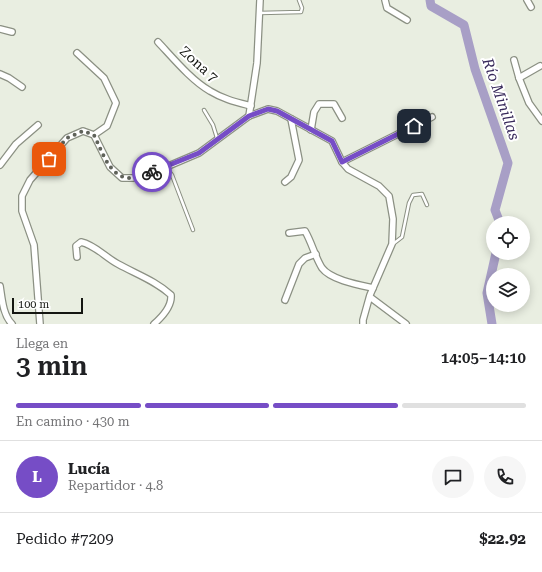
<!DOCTYPE html>
<html lang="es">
<head>
<meta charset="utf-8">
<style>
	:root { --surface:#fff; --page:#f6f6f6; --text:#202124; --muted:#757577; --line:#e0e0e0; --accent:#764dc6 }
	body { margin:0; font-family:"Roboto Serif",serif; background:var(--page); color:var(--text); height:100vh; display:flex; flex-direction:column; font-size:15px; white-space:nowrap }
	* { box-sizing:border-box; margin:0 }
	p { font-size:13px; color:var(--muted) }
	.icon { flex:none; width:22px; height:22px; fill:none; stroke:currentColor; stroke-width:2; stroke-linecap:round; stroke-linejoin:round }
	.map { position:relative; height:324px; overflow:hidden }
	.sheet { display:flex; flex-direction:column; background:var(--surface); flex:1 }
	.sheet>* { flex:none }
	.tools { position:absolute; left:486px; top:216px; display:grid; gap:8px }
	.tools a { display:grid; place-items:center; width:44px; height:44px; border-radius:50%; background:var(--surface); box-shadow:0 2px 10px #0003; font-size:20px }
	.scale { position:absolute; left:12px; bottom:10px; width:71px; box-sizing:border-box; padding-left:4px; border:2px solid #141611; border-top:0; font-size:11px; line-height:14px; white-space:nowrap; color:#141611; -webkit-text-stroke:3px #fff; paint-order:stroke }
	.pin { position:absolute; display:grid; place-items:center; width:34px; height:34px; color:#fff; margin:-17px; border-radius:8px; box-shadow:0 2px 6px #0006 }
	.courier { position:absolute; display:grid; place-items:center; width:40px; height:40px; margin:-20px; border:3px solid #764dc6; border-radius:50%; background:#fff; color:#222; box-shadow:0 1px 5px #0007 }
	.headline em { font-style:normal; font-weight:600 }
	.headline div { display:flex; flex-direction:column-reverse }
	.headline { display:flex; align-items:center; justify-content:space-between; height:68px; padding:0 16px }
	h1 { font-size:26px; font-weight:600; line-height:30px }
	.bar { display:grid; grid-template-columns:repeat(4,1fr); gap:6px 4px; align-content:center; height:48px; padding:0 16px }
	.bar i { height:5px; border-radius:3px; background:var(--line) }
	.bar .selected { background:var(--accent) }
	.bar p { grid-column:span 4 }
	.line { display:flex; align-items:center; gap:10px; padding:0 16px; border-top:1px solid var(--line) }
	.line div { flex:1 }
	.round { display:grid; place-items:center; flex:none; width:42px; height:42px; border-radius:21px; background:var(--page) }
	.map>svg:first-child { display:block }
</style>
</head>
<body>
<div class="map">
<svg width="542" height="324" viewBox="0 0 542 324">
	<rect width="100%" height="100%" fill="#e9eee1"/>
	<g fill="none" stroke-linecap="round" stroke-linejoin="round">
		<!-- river -->
		<g stroke="#a89fc6" stroke-width="9">
			<path d="M430,0L431,6L464,25L475,69L508,163L495,210L500,223"/>
			<path d="M492,324L487,293L496,253"/>
		</g>
		<defs>
			<g id="service">
				<path d="M260,13L301,12L302,8L299,0"/>
				<path d="M204,110L213,125L217,138"/>
				<path d="M166,167L172,175L193,230"/>
				<path d="M393,244L402,237L409,203L413,195L422,194L427,205"/>
			</g>
			<g id="minor">
				<path d="M385,0L387,8L407,20"/>
				<path d="M527,0L531,7"/>
				<path d="M0,29L12,32"/>
				<path d="M158,42C173,58 191,80 210,91C223,99 236,102 251,106"/>
				<path d="M77,53L104,78L116,103L107,126L94,135"/>
				<path d="M514,60L519,78L529,103L542,121"/>
				<path d="M0,74L9,78L22,87"/>
				<path d="M519,78L540,66"/>
				<path d="M249,116L257,63L260,0"/>
				<path d="M311,130L314,112L319,104H334L342,118"/>
				<path d="M342,162L432,117"/>
				<path d="M0,165L16,144L38,125"/>
				<path d="M285,182L291,177L299,160L291,119"/>
				<path d="M289,233L305,231C312,243 315,257 322,268C331,280 359,285 373,288"/>
				<path d="M77,257L76,246L81,242C95,245 105,257 118,264C136,274 156,281 171,295C172,306 162,317 154,324"/>
				<path d="M0,286C2,299 3,315 12,324"/>
				<path d="M370,297L406,324"/>
				<path d="M285,300L299,264L305,258L316,254"/>
				<path d="M40,324L34,245L22,211V196L30,180L67,138L83,131L94,135L110,167L122,178H133L166,167L199,153L249,116L268,109L277,111L332,141L342,162L348,169L379,186L389,196L393,219L392,244L370,295L363,320V324"/>
			</g>
		</defs>
		<!-- service casing -->
		<use href="#service" stroke="#8b9083" stroke-width="4.5"/>
		<!-- minor casing -->
		<use href="#minor" stroke="#8b9083" stroke-width="8"/>
		<!-- service -->
		<use href="#service" stroke="#fff" stroke-width="2.5"/>
		<!-- minor -->
		<use href="#minor" stroke="#fff" stroke-width="5.5"/>
	</g>
	<g fill="none" stroke-linecap="round" stroke-linejoin="round">
		<!-- done -->
		<path stroke="#5f625a" stroke-width="4" stroke-dasharray="0 7.2" d="M49,159L67,138L83,131L94,135C102,151 110,179 131,178C138,178 146,174 152,172"/>
		<!-- route -->
		<path stroke="#764dc6" stroke-width="5" d="M152,172L199,153L249,116L268,109L277,111L332,141L342,162L414,126"/>
	</g>
	<g text-anchor="middle" dominant-baseline="central" stroke-width="4" stroke-linejoin="round" paint-order="stroke">
		<!-- street labels -->
		<g font-size="14" fill="#141611" stroke="#fff">
			<text transform="translate(199 64) rotate(42)">Zona 7</text>
		</g>
		<!-- water labels -->
		<g font-size="15" font-style="italic" fill="#37285a" stroke="#fff">
			<text transform="translate(501 99) rotate(71)">Río Minillas</text>
		</g>
	</g>
</svg>
<div class="tools">
<a><svg class="icon" aria-label="locate" viewBox="0 0 24 24"><circle cx="12" cy="12" r="6"/><path d="M12 2v4M12 18v4M2 12h4M18 12h4"/></svg></a>
<a><svg class="icon" aria-label="layers" viewBox="0 0 24 24"><path d="M12 4l9 5-9 5-9-5zM3 14l9 5 9-5"/></svg></a>
</div>
<div class="scale">100 m</div>
<div class="pin" style="left:49px;top:159px;background:#ea580c"><svg class="icon" aria-label="bag" viewBox="0 0 24 24"><path d="M5 8h14l-1 12H6zM9 8a3 3 0 0 1 6 0"/></svg></div>
<div class="pin" style="left:414px;top:126px;background:#1f2937"><svg class="icon" aria-label="home" viewBox="0 0 24 24"><path d="M3 11l9-7 9 7M6 9v11h12V9"/></svg></div>
<div class="courier" style="left:152px;top:172px"><svg class="icon" aria-label="bike" viewBox="0 0 24 24"><circle cx="6" cy="16" r="4"/><circle cx="18" cy="16" r="4"/><path d="M6 16l4-8h5l3 8M10 8l3 8H6M13 5h3"/></svg></div>
</div>
<section class="sheet">
<div class="headline"><div><h1>3 min</h1><p>Llega en</p></div><em>14:05–14:10</em></div>
<div class="bar"><i class="selected"></i><i class="selected"></i><i class="selected"></i><i></i><p>En camino · 430 m</p></div>
<div class="line" style="height:72px"><b class="round" style="background:var(--accent);color:#fff">L</b><div><b>Lucía</b><p>Repartidor · 4.8</p></div><a class="round"><svg class="icon" aria-label="chat" viewBox="0 0 24 24"><path d="M4 5h16v11H9l-5 4z"/></svg></a><a class="round"><svg class="icon" aria-label="phone" viewBox="0 0 24 24"><path d="M5 4h4l2 5-3 2q2 4 5 5l2-3 5 2v4C11 20 4 13 5 4z"/></svg></a></div>
<div class="line" style="height:52px"><div>Pedido #7209</div><b>$22.92</b></div>
</section>
</body>
</html>
